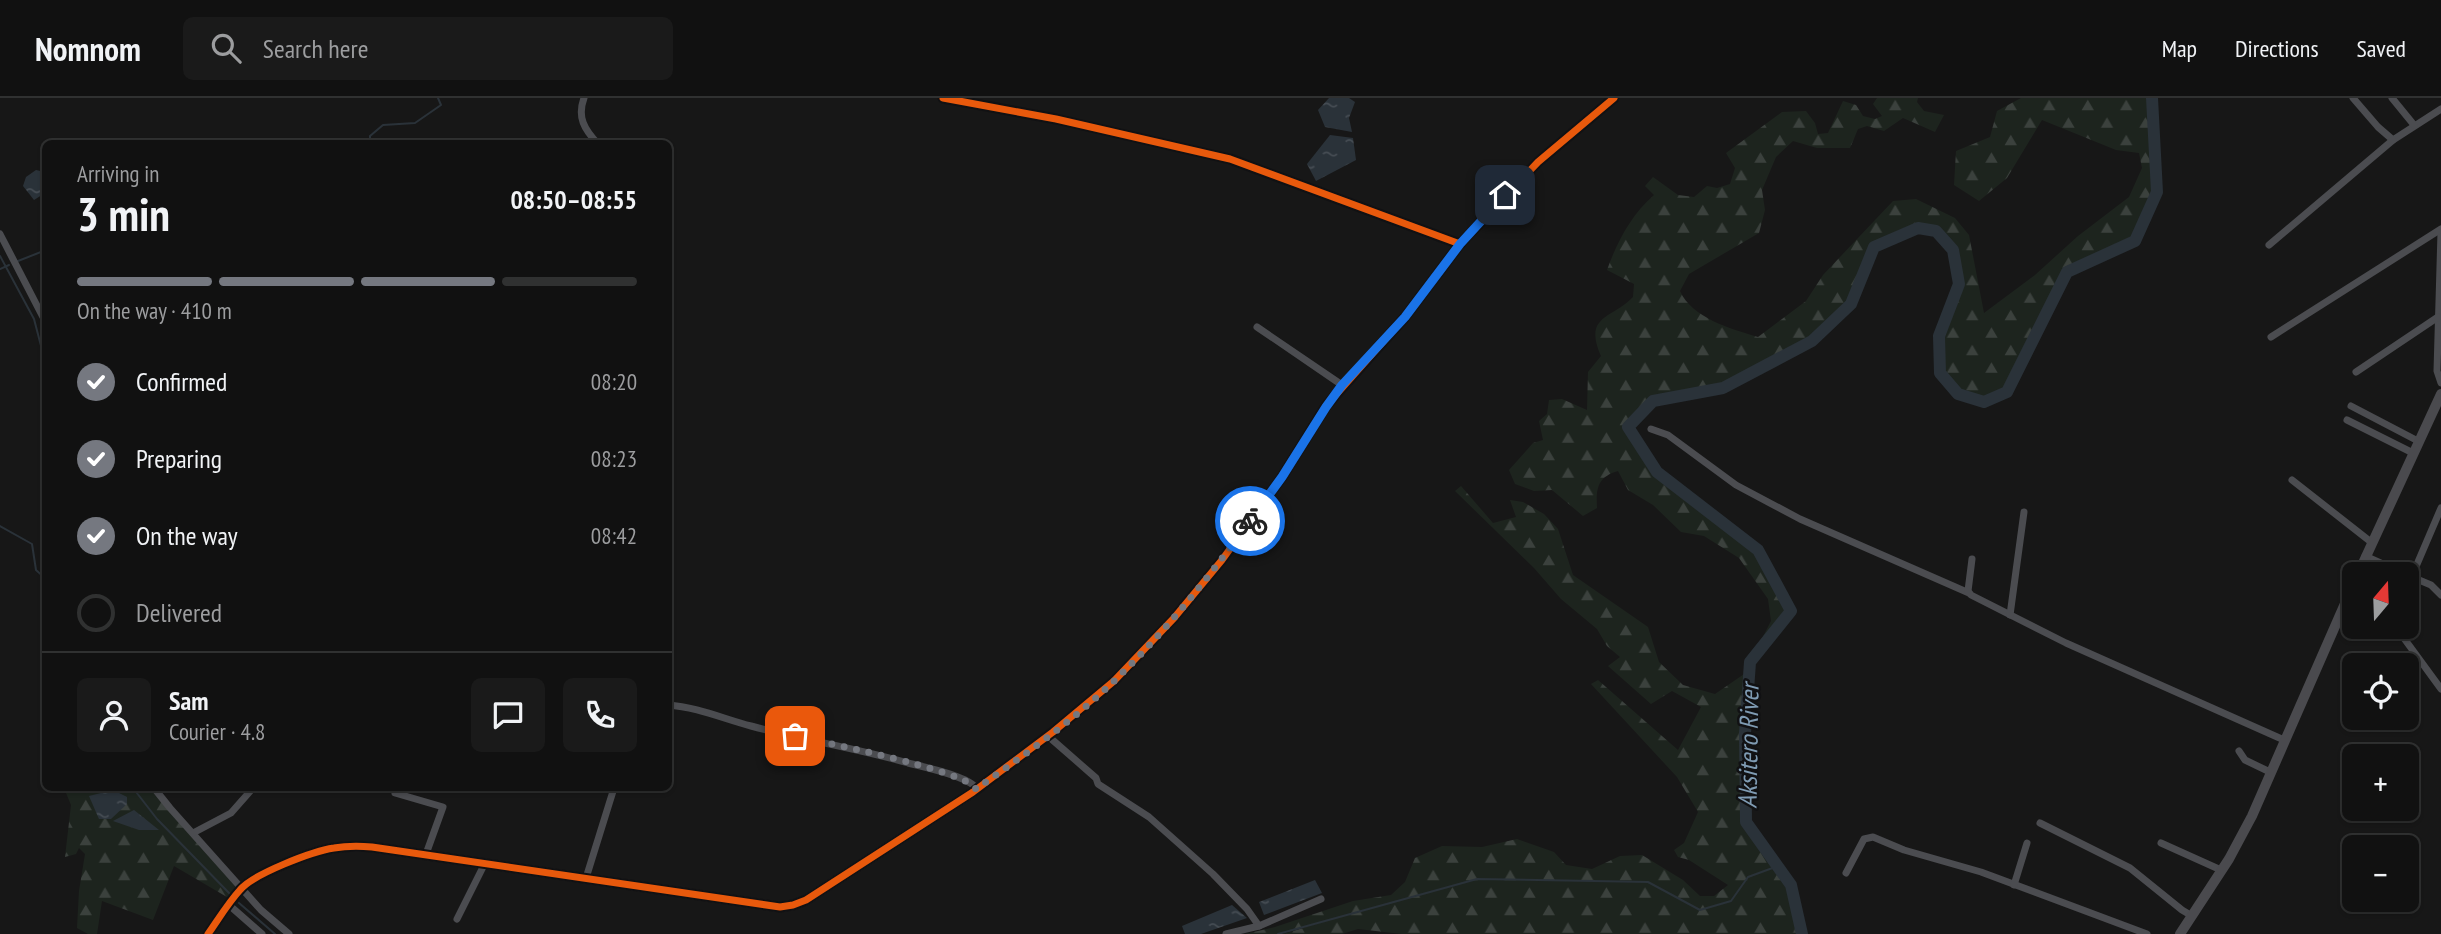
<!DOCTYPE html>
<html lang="en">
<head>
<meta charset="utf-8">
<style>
	:root { --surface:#111; --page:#1a1a1a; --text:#f1f3f6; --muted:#9c9d9f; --line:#303131; --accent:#757880 }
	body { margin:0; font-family:"PT Sans Narrow",sans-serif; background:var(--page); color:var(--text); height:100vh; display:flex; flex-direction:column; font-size:26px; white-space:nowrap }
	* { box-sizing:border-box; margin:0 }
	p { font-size:23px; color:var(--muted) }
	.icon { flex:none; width:38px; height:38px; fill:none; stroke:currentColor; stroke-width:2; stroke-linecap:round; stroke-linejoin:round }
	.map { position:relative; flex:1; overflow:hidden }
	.side { position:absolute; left:42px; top:42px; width:630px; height:651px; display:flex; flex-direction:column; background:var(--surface); border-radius:10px; box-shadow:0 2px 5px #0004,0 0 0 2px var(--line) }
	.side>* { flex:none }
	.needle { width:46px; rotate:19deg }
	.controls { position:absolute; left:2342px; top:464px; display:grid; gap:14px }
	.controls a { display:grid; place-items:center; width:77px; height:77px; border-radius:10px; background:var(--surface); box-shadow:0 2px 5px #0004,0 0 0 2px var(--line); font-size:35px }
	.pin { position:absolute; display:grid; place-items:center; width:60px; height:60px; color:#fff; margin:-30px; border-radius:14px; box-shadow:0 4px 10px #0006 }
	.courier { position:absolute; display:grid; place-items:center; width:70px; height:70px; margin:-35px; border:5px solid #1a73e8; border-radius:50%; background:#fff; color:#222; box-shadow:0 2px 9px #0007 }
	.headline em { font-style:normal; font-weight:700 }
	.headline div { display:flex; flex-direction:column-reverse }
	.headline { display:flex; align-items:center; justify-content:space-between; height:119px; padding:0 35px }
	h1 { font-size:46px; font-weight:700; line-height:52px }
	.bar { display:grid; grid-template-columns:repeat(4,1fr); gap:10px 7px; align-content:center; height:84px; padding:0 35px }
	.bar i { height:9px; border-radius:5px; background:var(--line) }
	.bar .active { background:var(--accent) }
	.bar p { grid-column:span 4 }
	.line { display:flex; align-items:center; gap:18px; padding:0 35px; border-top:2px solid var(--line) }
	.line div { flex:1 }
	.round { display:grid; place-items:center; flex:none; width:74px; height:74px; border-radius:10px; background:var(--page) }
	ol { padding:0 35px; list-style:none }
	li { display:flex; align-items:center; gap:21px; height:77px }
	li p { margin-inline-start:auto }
	li .icon { padding:7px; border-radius:50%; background:var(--accent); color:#fff; stroke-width:4 }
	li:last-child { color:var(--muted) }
	li i { width:38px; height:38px; border:4px solid var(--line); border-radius:50% }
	header { display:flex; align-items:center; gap:42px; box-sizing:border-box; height:98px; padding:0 35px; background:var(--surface); border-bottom:2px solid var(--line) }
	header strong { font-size:33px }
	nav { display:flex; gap:38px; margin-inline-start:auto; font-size:24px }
	.search { width:490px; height:63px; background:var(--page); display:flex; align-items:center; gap:18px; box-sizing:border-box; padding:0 24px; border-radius:10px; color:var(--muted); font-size:26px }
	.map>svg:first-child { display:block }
</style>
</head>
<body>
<header>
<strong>Nomnom</strong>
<div class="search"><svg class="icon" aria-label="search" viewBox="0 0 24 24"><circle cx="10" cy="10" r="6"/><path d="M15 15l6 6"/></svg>Search here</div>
<nav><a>Map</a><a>Directions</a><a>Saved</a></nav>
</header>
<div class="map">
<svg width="2441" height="836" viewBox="0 0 2441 836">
	<defs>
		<pattern id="forest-firs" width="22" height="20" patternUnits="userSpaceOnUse" patternTransform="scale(1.75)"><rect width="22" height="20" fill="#1d241e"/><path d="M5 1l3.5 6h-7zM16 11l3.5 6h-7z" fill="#3b413d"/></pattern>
		<pattern id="water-ripples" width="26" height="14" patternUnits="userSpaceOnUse" patternTransform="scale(1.75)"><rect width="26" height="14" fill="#2a3239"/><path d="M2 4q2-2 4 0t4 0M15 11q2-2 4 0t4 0" fill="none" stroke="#464d54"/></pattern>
	</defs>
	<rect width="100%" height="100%" fill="#171717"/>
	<!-- forest -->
	<g fill="url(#forest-firs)">
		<path d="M1877,0H1918L1917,4L1924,13L1944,17L1935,34L1903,20L1884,33L1867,28L1858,31L1850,50H1817L1793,43L1776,59L1762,92L1765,112L1759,135L1689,176L1680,193C1692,220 1731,231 1758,239L1806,203L1823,177L1893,103L1916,101L1955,120L1969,137L1984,215L2035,177L2078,138L2129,99L2142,70L2139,55L2116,52L2042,22L2007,80L1979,103L1954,87L1956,53L1990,39L1997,13L2021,0H2148L2151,56L2157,94L2135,143L2067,174L2007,294L1984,304L1958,296L1940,275L1939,238L1959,186L1953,152L1936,133L1918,130L1874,149L1851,206L1812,243L1723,290L1654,303L1628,329L1657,374L1758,452L1791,513L1750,564L1771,523L1768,501L1739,460L1704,438L1681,434L1653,407L1628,392L1618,373C1597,379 1596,391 1597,410L1583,418L1552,392L1534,393L1515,386L1509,372L1533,345L1543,342L1539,323L1547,316L1549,302L1562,301L1587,312L1588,274L1601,258C1583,217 1612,221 1633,199L1634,186L1607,172C1617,144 1631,117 1654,97L1645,88L1653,79L1678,97L1694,99L1707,88L1717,90L1730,86L1735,70L1726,55L1782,14L1806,13L1815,25L1818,36L1828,35L1843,3L1856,7L1863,18L1875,21L1882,18L1873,6Z"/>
		<path d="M1461,388L1493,425L1516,419L1510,402L1523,404L1544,416L1558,431L1573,477L1648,529L1659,564L1683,587L1715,596L1750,572L1746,724L1791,787L1802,836H1402L1358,831L1342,836H1283L1357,814L1278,836H1245L1275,829L1353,803L1391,797L1405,784L1415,760L1442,748L1482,749L1517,741L1554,754L1566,767L1592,771L1620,758L1642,757L1683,782L1700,798H1714L1728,787L1689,762L1678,759L1674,752L1684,745L1698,714L1677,679L1591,586L1598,582L1678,652L1701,609L1672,593L1651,606L1608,568L1620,559L1607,548L1597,531L1561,501L1534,470L1455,393Z"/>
		<path d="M64,690H152L241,789L232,802L174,768L153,822L102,803L97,836H88L77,830L79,793L85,756L79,750L76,756L65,759L71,707Z"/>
	</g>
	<!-- water -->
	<g fill="url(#water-ripples)">
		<path d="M1329,0H1349L1355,4L1349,20L1352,34L1325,29L1318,12Z"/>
		<path d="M1330,37L1353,40L1356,62L1316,83L1307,66Z"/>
		<path d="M36,72L45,74V95L34,102L23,88L26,79Z"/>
		<path d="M113,692L127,699V706L111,721H99L89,698Z"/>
		<path d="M134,712L159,732H139L113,723Z"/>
		<path d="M1315,782L1322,795L1264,817L1259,804Z"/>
		<path d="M1232,807L1247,820L1201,836H1185L1182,828Z"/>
	</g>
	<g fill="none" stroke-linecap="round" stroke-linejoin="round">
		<!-- stream -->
		<g stroke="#2a3239" stroke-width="2">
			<path d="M370,46V38L383,27L415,25L441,7L438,0"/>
			<path d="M0,158L34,221L46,267"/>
			<path d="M18,163L46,152"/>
			<path d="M0,171L9,167"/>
			<path d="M0,428L32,446L36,472L46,481"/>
			<path d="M133,690L157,721L230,796"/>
			<path d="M239,805L275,836"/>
			<path d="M1278,836L1477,781L1648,784L1700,812L1731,803L1748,779L1778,768"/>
		</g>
		<!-- river -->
		<path stroke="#2a3239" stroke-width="12" d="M1802,836L1791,787L1746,724L1745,635L1750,564L1791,513L1758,452L1657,374L1628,329L1653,303L1723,290L1812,243L1851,206L1874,149L1918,130L1936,133L1953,152L1959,186L1939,238L1940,275L1958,296L1984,304L2007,294L2067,174L2135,143L2157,94L2152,0"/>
		<!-- street -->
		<g stroke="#4b4c50" stroke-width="7">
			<path d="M584,0C577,19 584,31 598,46"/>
			<path d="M943,0L1056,21L1230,61L1460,146"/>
			<path d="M2353,0L2378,29L2393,42L2441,11"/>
			<path d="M2392,0L2414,27"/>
			<path d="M2441,134L2437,273L2441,285"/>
			<path d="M0,136L46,225"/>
			<path d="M2269,147L2393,42"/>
			<path d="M1257,229L1342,287"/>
			<path d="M2271,239L2441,131"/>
			<path d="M2356,274L2438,219"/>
			<path d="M2351,308L2418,343"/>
			<path d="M2347,322L2413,355"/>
			<path d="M1651,331L1668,337L1736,387L1800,421L1969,495"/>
			<path d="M2292,382L2371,444"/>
			<path d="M2365,458L2405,476"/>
			<path d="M1972,461L1968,493L1971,497L2066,545L2284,642"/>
			<path d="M2407,477L2431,487L2441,497"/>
			<path d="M2406,492L2441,410"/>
			<path d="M2010,517L2024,414"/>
			<path d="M2395,528L2441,591"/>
			<path d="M668,607C697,609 724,621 751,628C803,642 856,650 908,665C924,669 969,678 977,691"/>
			<path d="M1048,638L1096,680L1098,686L1149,719L1213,776L1247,811L1259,828L1321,801"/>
			<path d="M2239,653L2245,662L2270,674"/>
			<path d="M154,690L170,710L261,812L289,836"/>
			<path d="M395,695L443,709L426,756"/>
			<path d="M2040,725L2130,770L2182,812L2192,818"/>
			<path d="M193,735L231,715L253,690"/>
			<path d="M2161,745L2221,772"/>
			<path d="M1846,775L1864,741L1873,739L1904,752L1981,774L2147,836"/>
			<path d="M586,780L614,690"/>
			<path d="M2014,787L2027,745"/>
			<path d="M229,807L262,836"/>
			<path d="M457,821L485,765"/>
			<path d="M1226,836L1259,828"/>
		</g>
		<!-- secondary -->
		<g stroke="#4a4a4e" stroke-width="10">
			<path d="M2358,476L2441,296"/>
			<path d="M208,836C218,822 228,805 240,792C253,776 313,753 334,750C346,748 359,748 372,749L780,809L793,807L806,802L973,694L1053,634L1114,583L1174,520L1222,462L1282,379L1326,308L1405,219L1460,146L1538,64L1614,0"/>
			<path d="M2180,836L2229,761L2252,718L2354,485"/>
		</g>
		<defs>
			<g id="cycleway">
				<path d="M943,0L1056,21L1230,61L1460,146"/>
				<path d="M208,836C218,822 228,805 240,792C253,776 313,753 334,750C346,748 359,748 372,749L780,809L793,807L806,802L973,694L1053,634L1114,583L1174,520L1222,462L1282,379L1326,308L1405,219L1460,146L1538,64L1614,0"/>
			</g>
		</defs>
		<!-- cycleway casing -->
		<use href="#cycleway" stroke="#111113" stroke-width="11"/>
		<!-- cycleway -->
		<use href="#cycleway" stroke="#e8590c" stroke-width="7"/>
	</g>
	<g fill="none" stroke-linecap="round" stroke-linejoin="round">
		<!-- done -->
		<path stroke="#757880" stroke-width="7" stroke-dasharray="0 12.6" d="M795,638C824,645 965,672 976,691C1024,657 1073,623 1115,582C1165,534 1209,479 1250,423"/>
		<!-- route -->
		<path stroke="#1a73e8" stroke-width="9" d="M1250,423L1282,379L1326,309L1342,287L1405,219L1460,146L1505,97"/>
	</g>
	<g text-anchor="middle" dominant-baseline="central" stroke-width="5" stroke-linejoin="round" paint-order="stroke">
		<!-- water labels -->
		<g font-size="26" font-style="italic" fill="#7f9bb3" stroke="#111113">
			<text transform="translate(1748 648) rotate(-89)">Aksitero River</text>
		</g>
	</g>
</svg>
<div class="controls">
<a><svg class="needle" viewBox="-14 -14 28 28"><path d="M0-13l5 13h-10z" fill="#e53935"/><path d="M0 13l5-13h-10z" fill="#9c9d9f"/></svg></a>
<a><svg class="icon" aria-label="locate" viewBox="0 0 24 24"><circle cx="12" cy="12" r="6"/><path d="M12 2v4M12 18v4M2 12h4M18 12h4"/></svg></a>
<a>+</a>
<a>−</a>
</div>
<div class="pin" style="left:795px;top:638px;background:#ea580c"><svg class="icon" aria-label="bag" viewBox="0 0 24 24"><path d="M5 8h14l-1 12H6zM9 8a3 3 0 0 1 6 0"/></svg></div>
<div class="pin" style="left:1505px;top:97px;background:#1f2937"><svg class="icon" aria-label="home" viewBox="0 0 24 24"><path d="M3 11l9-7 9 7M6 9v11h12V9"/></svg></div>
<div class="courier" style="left:1250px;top:423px"><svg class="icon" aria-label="bike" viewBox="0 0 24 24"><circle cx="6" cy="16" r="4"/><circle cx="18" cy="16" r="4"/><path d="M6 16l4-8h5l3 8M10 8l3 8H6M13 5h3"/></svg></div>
<section class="side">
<div class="headline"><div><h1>3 min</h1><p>Arriving in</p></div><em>08:50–08:55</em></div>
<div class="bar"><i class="active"></i><i class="active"></i><i class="active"></i><i></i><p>On the way · 410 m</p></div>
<ol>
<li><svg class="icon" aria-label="check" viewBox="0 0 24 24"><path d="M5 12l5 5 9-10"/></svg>Confirmed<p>08:20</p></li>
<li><svg class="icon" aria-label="check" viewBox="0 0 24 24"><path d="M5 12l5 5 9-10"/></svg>Preparing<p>08:23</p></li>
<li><svg class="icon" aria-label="check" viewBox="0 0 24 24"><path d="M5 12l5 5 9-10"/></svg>On the way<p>08:42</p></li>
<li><i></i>Delivered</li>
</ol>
<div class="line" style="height:126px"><a class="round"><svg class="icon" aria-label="person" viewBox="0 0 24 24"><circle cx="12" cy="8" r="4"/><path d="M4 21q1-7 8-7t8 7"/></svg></a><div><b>Sam</b><p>Courier · 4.8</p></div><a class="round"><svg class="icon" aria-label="chat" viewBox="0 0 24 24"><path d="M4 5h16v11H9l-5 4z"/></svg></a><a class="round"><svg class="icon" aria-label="phone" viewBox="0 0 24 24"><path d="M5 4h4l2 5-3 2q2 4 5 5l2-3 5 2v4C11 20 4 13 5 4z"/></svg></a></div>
</section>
</div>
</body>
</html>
